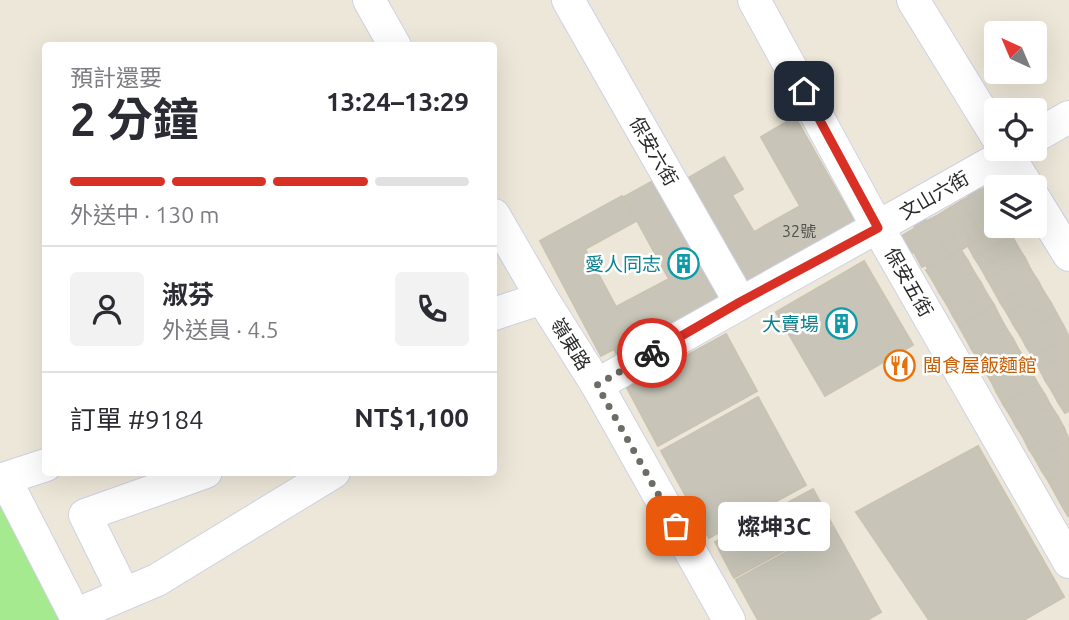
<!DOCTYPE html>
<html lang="zh-TW">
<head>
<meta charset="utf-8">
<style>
	:root { --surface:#fff; --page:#f2f2f3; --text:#2b2b33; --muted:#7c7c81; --line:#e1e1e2; --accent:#d93025 }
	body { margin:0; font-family:Ubuntu,"Noto Sans TC",sans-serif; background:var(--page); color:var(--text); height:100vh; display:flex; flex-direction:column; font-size:26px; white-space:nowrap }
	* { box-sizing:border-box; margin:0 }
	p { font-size:23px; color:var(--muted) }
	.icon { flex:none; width:38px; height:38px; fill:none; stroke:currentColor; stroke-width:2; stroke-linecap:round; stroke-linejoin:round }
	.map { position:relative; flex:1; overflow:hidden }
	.sheet { position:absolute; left:42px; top:42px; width:455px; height:434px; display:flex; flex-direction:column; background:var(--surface); border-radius:7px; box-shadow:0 7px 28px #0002 }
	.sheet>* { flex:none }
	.needle { width:46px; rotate:316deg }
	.buttons { position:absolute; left:984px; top:21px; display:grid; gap:14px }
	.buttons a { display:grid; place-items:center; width:63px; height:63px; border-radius:7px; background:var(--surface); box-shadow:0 7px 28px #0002; font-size:35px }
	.pin { position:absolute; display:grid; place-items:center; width:60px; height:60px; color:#fff; margin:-30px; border-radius:14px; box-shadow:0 4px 10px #0006 }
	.courier { position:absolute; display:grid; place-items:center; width:70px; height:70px; margin:-35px; border:5px solid #d93025; border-radius:50%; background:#fff; color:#222; box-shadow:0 2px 9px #0007 }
	.bubble { position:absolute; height:49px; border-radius:7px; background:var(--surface); box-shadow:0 7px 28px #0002; font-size:23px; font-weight:700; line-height:49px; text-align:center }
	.overview em { font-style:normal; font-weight:700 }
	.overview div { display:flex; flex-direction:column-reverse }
	.overview { display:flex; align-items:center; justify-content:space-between; height:119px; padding:0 28px }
	h1 { font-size:46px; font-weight:700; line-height:52px }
	.bar { display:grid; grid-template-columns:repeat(4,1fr); gap:10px 7px; align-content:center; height:84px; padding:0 28px }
	.bar i { height:9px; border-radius:5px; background:var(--line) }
	.bar .selected { background:var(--accent) }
	.bar p { grid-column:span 4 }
	.line { display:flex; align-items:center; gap:18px; padding:0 28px; border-top:2px solid var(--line) }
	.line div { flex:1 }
	.round { display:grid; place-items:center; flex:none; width:74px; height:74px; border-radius:7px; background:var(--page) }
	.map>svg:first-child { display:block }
</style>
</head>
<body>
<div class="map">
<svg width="1069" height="620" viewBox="0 0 1069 620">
	<rect width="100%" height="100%" fill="#ede7d9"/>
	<!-- green -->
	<path fill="#a6ea8f" d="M12,503L73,620H0V507Z"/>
	<!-- building -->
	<g fill="#c8c5b8" stroke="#c9c3b3" stroke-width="2">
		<path d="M795,117L854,221L752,281L735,277L699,211L705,207L688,178L724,157L743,189L732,195L754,232L800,206L761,137Z"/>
		<path d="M660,177L721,291L712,307L619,358L614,349L601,356L540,241L622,196L636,221L585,249L616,307L669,279L624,197Z"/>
		<path d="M994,181L998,187H996V226H1004L983,237L961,201L969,197L966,191L977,184L981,190Z"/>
		<path d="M961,201L983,237L972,243L951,207Z"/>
		<path d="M951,207L972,243L961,250L940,214Z"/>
		<path d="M940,214L961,250L950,256L929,220Z"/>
		<path d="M923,216L927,221L929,220L950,256L928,269L926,265L922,267L914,252L910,254L900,237L915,228L913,223Z"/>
		<path d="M1004,226H1006L1012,236L974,257L968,246Z"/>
		<path d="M1012,236L1018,247L981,268L974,257Z"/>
		<path d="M1018,247L1025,258L987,279L981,268Z"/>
		<path d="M961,250L968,261L933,281L926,270Z"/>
		<path d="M1025,258L1031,270L994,291L987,279Z"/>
		<path d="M864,261L913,345L825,396L776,312Z"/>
		<path d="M968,261L974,272L939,292L933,281Z"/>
		<path d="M1031,270L1038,281L1000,302L994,291Z"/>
		<path d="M974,272L981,283L946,303L939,292Z"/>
		<path d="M1038,281L1044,292L1007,313L1000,302Z"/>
		<path d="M981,283L987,294L952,314L946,303Z"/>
		<path d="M1044,292L1051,303L1013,324L1007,313Z"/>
		<path d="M987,294L994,305L959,326L952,314Z"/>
		<path d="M1051,303L1057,314L1020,335L1013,324Z"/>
		<path d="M994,305L1000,317L965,337L959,326Z"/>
		<path d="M1057,314L1063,325L1026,346L1020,335Z"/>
		<path d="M1000,317L1006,328L971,348L965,337Z"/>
		<path d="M1063,325L1069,337L1033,357L1026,346Z"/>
		<path d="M1006,328L1013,339L978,359L971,348Z"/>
		<path d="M726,334L757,391L658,446L627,388Z"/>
		<path d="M1069,337V352L1039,368L1033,357Z"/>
		<path d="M1013,339L1019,350L984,370L978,359Z"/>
		<path d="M1019,350L1026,361L991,381L984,370Z"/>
		<path d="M1069,352V367L1045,380L1039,368Z"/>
		<path d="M1026,361L1032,373L997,393L991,381Z"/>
		<path d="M1069,367V381L1052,391L1045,380Z"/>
		<path d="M1032,373L1038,384L1003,404L997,393Z"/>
		<path d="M1069,381V396L1058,402L1052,391Z"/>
		<path d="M1038,384L1045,395L1010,415L1003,404Z"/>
		<path d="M1045,395L1051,406L1016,426L1010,415Z"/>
		<path d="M1069,396V411L1065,413L1058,402Z"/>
		<path d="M758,397L806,485L709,538L661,451Z"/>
		<path d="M1051,406L1058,417L1023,437L1016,426Z"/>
		<path d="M1058,417L1064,428L1029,449L1023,437Z"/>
		<path d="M1064,428L1069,440L1036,460L1029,449Z"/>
		<path d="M1069,440V455L1042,471L1036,460Z"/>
		<path d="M978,446L1064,597L1024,620H929L856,512Z"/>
		<path d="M1069,455V470L1049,482L1042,471Z"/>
		<path d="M1069,470V485L1055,493L1049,482Z"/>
		<path d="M1069,485V500L1061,504L1055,493Z"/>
		<path d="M813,489L832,524L734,578L715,542Z"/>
		<path d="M1069,500V515L1068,516L1061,504Z"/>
		<path d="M833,526L881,612L867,620H758L736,580Z"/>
	</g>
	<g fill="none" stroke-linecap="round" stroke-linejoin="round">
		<defs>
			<g id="minor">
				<path d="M369,0L395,46"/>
				<path d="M568,0L740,302"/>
				<path d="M754,0L878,228L1069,562"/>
				<path d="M913,0L996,135"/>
				<path d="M1034,137L1069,117"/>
				<path d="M1004,149L1028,187"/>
				<path d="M1034,198L1069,255"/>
				<path d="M494,215L542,298L597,385L729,620"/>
				<path d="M494,314L542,298"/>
				<path d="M597,385C735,305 876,229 1015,149"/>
				<path d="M5,479L75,615L157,580L334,472"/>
				<path d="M0,480L46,465"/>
				<path d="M124,594L85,515L206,472"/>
			</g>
		</defs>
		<!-- minor casing -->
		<use href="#minor" stroke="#cfd1e4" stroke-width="34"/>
		<!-- minor -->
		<use href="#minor" stroke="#fff" stroke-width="32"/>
	</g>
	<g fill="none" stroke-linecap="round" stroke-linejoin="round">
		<!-- done -->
		<path stroke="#6e6c67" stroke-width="7" stroke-dasharray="0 12.6" d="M652,353L597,385L676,526"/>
		<!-- route -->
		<path stroke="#d93025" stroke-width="9" d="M652,353L740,302L878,228L804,91"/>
	</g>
	<!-- icons -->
	<defs>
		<symbol id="building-ring" viewBox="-11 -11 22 22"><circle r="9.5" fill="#fff" stroke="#0f9aa8" stroke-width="1.5"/><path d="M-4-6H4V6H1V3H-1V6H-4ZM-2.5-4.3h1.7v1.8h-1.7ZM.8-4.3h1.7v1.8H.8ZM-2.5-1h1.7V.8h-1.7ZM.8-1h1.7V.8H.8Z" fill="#0f9aa8"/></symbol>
		<symbol id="restaurant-ring" viewBox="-11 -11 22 22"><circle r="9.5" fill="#fff" stroke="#e8710a" stroke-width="1.5"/><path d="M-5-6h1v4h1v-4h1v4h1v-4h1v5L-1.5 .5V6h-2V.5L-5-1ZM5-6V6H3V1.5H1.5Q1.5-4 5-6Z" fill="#e8710a"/></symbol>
	</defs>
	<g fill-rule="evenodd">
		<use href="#building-ring" x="666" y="246" width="35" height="35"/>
		<use href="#building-ring" x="824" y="306" width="35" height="35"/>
		<use href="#restaurant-ring" x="882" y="348" width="35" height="35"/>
	</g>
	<g text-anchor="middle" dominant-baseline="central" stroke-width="5" stroke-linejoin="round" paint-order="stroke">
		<!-- number labels -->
		<g font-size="16" fill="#51504d">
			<text x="799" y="231">32號</text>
		</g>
		<!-- street labels -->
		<g font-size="19" fill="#292929" stroke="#fff">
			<text transform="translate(654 151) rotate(60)">保安六街</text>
			<text transform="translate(934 195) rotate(-30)">文山六街</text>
			<text transform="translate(909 282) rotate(60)">保安五街</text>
			<text transform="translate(571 344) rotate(58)">嶺東路</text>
		</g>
		<!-- culture labels -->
		<g font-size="19" fill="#0d838f" stroke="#fff" text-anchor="end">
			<text x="661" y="264">愛人同志</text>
			<text x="819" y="324">大賣場</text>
		</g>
		<!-- food labels -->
		<g font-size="19" fill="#c56008" stroke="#fff" text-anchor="start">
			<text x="923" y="365">閩食屋飯麵館</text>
		</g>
	</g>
</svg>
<div class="buttons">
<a><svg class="needle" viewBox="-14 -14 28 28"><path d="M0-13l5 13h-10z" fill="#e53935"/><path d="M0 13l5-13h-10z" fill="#7c7c81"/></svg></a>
<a><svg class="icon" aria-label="locate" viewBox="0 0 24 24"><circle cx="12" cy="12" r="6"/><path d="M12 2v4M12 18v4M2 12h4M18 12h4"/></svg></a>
<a><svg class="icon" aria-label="layers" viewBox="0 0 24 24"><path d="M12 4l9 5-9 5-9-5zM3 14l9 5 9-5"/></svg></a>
</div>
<div class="pin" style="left:676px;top:526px;background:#ea580c"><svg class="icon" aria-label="bag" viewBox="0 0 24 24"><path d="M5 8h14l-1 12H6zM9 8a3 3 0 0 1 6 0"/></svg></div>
<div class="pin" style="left:804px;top:91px;background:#1f2937"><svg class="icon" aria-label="home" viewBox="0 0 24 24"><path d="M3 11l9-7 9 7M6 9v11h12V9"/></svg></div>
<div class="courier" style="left:652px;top:353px"><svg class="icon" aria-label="bike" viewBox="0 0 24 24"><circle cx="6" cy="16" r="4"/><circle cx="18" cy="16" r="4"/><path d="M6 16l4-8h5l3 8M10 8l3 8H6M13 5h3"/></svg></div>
<div class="bubble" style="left:718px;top:502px;width:112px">燦坤3C</div>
<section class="sheet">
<div class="overview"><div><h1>2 分鐘</h1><p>預計還要</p></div><em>13:24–13:29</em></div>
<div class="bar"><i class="selected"></i><i class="selected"></i><i class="selected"></i><i></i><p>外送中 · 130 m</p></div>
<div class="line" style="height:126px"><a class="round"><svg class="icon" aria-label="person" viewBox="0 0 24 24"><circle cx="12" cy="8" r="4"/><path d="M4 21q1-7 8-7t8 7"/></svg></a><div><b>淑芬</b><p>外送員 · 4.5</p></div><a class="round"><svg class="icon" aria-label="phone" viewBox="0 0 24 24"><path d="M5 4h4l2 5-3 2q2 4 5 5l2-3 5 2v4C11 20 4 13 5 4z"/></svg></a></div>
<div class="line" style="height:91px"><div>訂單 #9184</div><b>NT$1,100</b></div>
</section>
</div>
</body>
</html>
